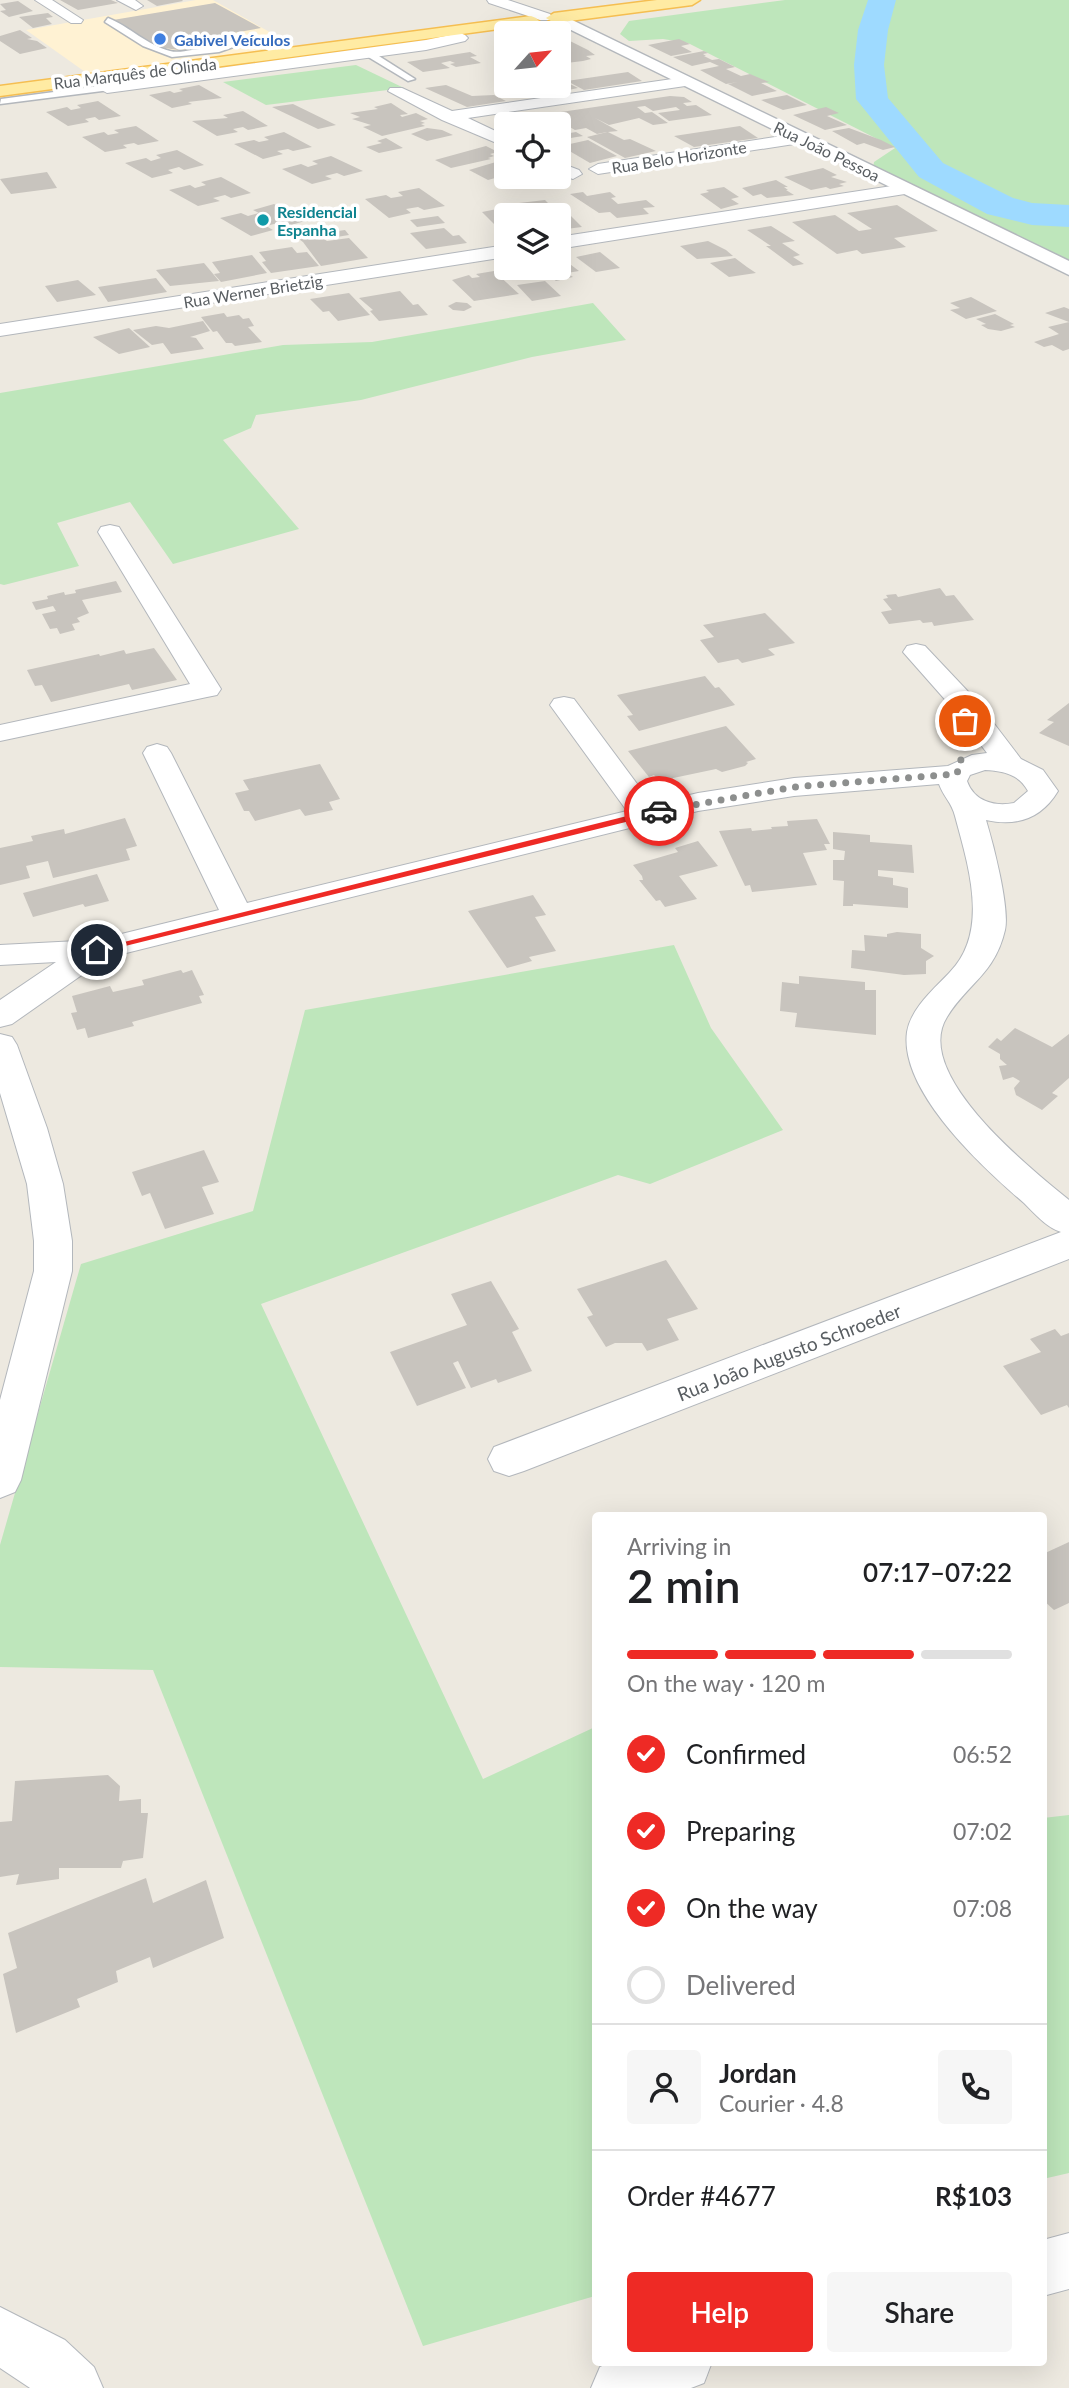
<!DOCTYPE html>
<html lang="en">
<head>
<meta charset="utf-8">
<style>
	:root { --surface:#fff; --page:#f6f6f6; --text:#202124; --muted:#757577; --line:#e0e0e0; --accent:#ee2a25 }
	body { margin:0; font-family:Lato,sans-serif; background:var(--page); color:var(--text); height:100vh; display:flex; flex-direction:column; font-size:26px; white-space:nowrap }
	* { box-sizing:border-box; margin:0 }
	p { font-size:23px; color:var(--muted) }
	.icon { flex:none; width:38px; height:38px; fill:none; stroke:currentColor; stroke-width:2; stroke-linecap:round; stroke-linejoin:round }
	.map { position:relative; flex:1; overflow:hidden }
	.panel { position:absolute; left:592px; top:1512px; width:455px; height:854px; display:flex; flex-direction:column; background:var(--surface); border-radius:7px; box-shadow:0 7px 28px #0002 }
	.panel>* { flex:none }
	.needle { width:46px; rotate:63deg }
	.buttons { position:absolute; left:494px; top:21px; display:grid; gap:14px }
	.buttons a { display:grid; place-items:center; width:77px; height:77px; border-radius:7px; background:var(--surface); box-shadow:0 7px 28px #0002; font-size:35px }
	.pin { position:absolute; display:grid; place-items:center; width:60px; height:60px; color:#fff; margin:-30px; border:4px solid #fff; border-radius:50%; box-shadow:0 2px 7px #0007 }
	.courier { position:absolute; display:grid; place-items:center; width:70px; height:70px; margin:-35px; border:5px solid #ee2a25; border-radius:50%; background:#fff; color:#222; box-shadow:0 2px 9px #0007 }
	.headline em { font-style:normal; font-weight:600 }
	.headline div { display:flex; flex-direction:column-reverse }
	.headline { display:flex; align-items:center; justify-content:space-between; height:119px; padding:0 35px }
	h1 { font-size:46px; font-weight:600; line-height:52px }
	.bar { display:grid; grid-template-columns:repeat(4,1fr); gap:10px 7px; align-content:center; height:84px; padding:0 35px }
	.bar i { height:9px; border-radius:5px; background:var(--line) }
	.bar .active { background:var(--accent) }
	.bar p { grid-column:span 4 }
	.line { display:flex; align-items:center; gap:18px; padding:0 35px; border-top:2px solid var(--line) }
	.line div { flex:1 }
	.round { display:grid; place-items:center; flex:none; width:74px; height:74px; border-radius:7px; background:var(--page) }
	ol { padding:0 35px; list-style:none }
	li { display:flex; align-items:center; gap:21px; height:77px }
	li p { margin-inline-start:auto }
	li .icon { padding:7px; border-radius:50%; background:var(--accent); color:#fff; stroke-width:4 }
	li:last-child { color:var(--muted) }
	li i { width:38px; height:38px; border:4px solid var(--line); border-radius:50% }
	.button { display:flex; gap:14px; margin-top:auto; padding:14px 35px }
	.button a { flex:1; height:80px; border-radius:7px; background:var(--accent); color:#fff; font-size:28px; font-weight:600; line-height:80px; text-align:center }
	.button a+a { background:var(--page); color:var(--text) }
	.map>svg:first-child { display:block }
</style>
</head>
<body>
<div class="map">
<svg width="1069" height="2388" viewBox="0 0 1069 2388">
	<rect width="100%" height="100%" fill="#ede9e0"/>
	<!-- commercial -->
	<path fill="#fff2d3" d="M196,0H213L298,48L88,74L26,30Z"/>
	<!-- green -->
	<g fill="#bee6bb">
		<path d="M785,0H1069V261L873,169L874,162L895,148L688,43L663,39L629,41L620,34L629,21Z"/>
		<path d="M356,65L404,88L266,105L223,82Z"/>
		<path d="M593,303L626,340L532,357L361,400L256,415L251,428L223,440L299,529L173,564L130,502L57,523L79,566L4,585L0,584V393L283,345L372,342Z"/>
		<path d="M674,945L711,1028L783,1130L650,1184L618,1175L261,1304L483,1779L595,1727V2296L423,2346L153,1670L0,1667V1545L81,1264L253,1211L305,1010Z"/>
		<path d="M1069,1815V2173L1043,2179V1818Z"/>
	</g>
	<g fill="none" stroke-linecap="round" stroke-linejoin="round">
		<!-- river -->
		<path fill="#9edaff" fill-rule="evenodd" d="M868,0H896L888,30L884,65L888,98L943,163L1013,198L1032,203L1069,205V227L1032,225L987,214L919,177L856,99L854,65L858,30Z"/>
	</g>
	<!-- building -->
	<g fill="#c8c4be">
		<path d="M60,0H111L118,3L78,10Z"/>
		<path d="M147,0H182L183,1L157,6Z"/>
		<path d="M18,1L33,11L9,17L0,11L6,10L0,4Z"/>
		<path d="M215,3L261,28L210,37L213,41L208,45L178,50L158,47L113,20Z"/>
		<path d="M48,13L53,17L46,18L52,24L33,28L19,17Z"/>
		<path d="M20,30L32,38L27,39L37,41L47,48L20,54L0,41V36Z"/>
		<path d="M566,39L588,50L595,55L586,56L591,59L583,61L558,64V53L566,51H558V41Z"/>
		<path d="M679,39L690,44L681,46L692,52L671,56L648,45Z"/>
		<path d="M704,51L708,53L703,54L706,56H704L712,60L719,59L735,67L726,69L741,76L750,74L769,82L761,83L777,91L752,96L728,84L738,82L726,84L700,70L719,66L710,62L692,66L673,57Z"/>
		<path d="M470,52L477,56L470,57L481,63L456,67L450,64L455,63L450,61L441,63L450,68L423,72L407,62Z"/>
		<path d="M628,72L642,81L584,90L567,81Z"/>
		<path d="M558,78L578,88L544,95L527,86H558Z"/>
		<path d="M199,85L222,98L188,102L192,104L172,108L149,95L170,91L174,93L183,91L179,89Z"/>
		<path d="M446,85L472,96L494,95L506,101L467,107L425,88Z"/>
		<path d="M787,95L807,105L783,110L761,100Z"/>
		<path d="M670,96L684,97L692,102L683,103L687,106L696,105L712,115L669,121L658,113L680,110L676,107L653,111L645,106L637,107L645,113L652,112L668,123L653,125L639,118L609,125L595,118L618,131L608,132L624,140L630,139L656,151L625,158L587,137L607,132L597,134L586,128L575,130L557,120L570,129L558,131V124H514L506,120Z"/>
		<path d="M98,101L121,116L99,120L95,117L85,119L89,122L68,126L46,112L67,107L71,110L81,108L77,105Z"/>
		<path d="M391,103L408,114L400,115L402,117L416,113L428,119L420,121L425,123L421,124L425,126L382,136L363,127L371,125L352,119L360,117L350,113L378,109L374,107Z"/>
		<path d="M293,104L336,125L318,129L272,107Z"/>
		<path d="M826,107L839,113L827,116L847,125L825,130L793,115Z"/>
		<path d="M243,111L268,126L248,130L243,127L233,129L238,132L217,136L192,121L228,118L223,115Z"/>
		<path d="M136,126L159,141L138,145L134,143L123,145L127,148L105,152L82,137L104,132L108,135L119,133L114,130Z"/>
		<path d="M740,126L758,138L694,147L674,136Z"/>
		<path d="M427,128L442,130L453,135L427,141L411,134Z"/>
		<path d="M849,128L881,140L895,147L883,150L864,143L857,145L832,131Z"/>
		<path d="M284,132L312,147L293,151L288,149L277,151L283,154L263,159L234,144L254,140L259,142L269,140L264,137Z"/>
		<path d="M576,132L583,136L558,140V135Z"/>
		<path d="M386,138L403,148L379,153L366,147L382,143L377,141Z"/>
		<path d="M588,140L617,156L590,163L561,146Z"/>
		<path d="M486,146L498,152L490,154L494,156L488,158L491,159L451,168L435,160Z"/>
		<path d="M177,150L204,165L184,170L179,167L168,170L173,173L152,178L125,163L146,158L151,161L161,158L156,155Z"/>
		<path d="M331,156L363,171L344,176L337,173L325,176L332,179L312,184L282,169L301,164L308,167L318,164L312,161Z"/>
		<path d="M506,159V175L488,180L469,170Z"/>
		<path d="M823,168L837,175L831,177L847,182L839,184L844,186L830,189L826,187L811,190L784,177Z"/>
		<path d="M47,172L57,188L11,194L0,179Z"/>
		<path d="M221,177L251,193L231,198L225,195L213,198L220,201L198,206L169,190L190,185L195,188L206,185L201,182Z"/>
		<path d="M776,180L788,187H784L788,190H786L794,195L767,198L761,194L753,196L742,188Z"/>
		<path d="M724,187L739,197L731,199L739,204L721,209L700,194L709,192L706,190Z"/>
		<path d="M419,188L445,206L424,210L418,207L406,209L411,213L389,218L365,199L386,195L391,198L403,196L398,192Z"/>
		<path d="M583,192L587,196L610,192L616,197L611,198L618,204L646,200L655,207L643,208L649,214L617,218L610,212L599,213L570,194Z"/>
		<path d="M545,200L560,215L569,214L582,227L558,230V215H531L519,203Z"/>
		<path d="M274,204L305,221L284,227L278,223L266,226L273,230L251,236L220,218L241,213L248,216L259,213L253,210Z"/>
		<path d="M897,205L938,231L894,238L906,247L862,254L857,250L837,254L792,222L835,215L859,231L872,229L847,213Z"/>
		<path d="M507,207L515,215H506V236L482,212Z"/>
		<path d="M438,216L445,223L417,227L410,220Z"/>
		<path d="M771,226L795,241L782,243L800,255L793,257L804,264L793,266L766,246H771L747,230Z"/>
		<path d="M444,228L453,236L459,235L467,243L426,249L410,233Z"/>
		<path d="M345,230L349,235L324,239L327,241L349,238L368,258L321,266L303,242L296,237Z"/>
		<path d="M708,241L726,250L733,256L697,259L680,246Z"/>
		<path d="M292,247L297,253L307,252L319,266L271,273L262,262L266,261L259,252Z"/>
		<path d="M600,252L620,268L596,272L576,257Z"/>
		<path d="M252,255L267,273L221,282L214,274L220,273L212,262Z"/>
		<path d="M558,255L579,271L567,273L573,277L556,281L543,270L558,268Z"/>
		<path d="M735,258L747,267L756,273L729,277L710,263Z"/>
		<path d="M204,263L219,281L170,286L156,270Z"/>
		<path d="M494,271L519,294L474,301L452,280L469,275L472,278L480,277L476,274Z"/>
		<path d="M156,278L167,292L108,302L98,287Z"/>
		<path d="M78,280L96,295L57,302L45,286Z"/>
		<path d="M545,281L561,296L532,301L517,285Z"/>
		<path d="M400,291L413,305L418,304L428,315L379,321L370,311L373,310L359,298Z"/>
		<path d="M349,293L370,315L338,321L329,311L323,312L310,299Z"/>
		<path d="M971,297L997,311L966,319L950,310L960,308L950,303Z"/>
		<path d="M456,302L467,303L472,307L464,311L453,310L448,306Z"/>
		<path d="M1064,307L1069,309V349L1063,351L1052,345L1044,347L1034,342L1059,334L1048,327L1069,322L1045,313Z"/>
		<path d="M224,313L227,317L239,315L243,319L249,318L254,326L248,327L262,342L235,346L232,343H226L217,331L213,332L201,317Z"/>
		<path d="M995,314L1014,324L1010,325L1015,327L1001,331L988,329L981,325L986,324L976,319Z"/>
		<path d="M203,321L210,331L190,337L196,338L204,349L171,354L163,343L152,345L133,330L156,326L169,328Z"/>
		<path d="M129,328L150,347L119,354L93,337Z"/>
		<path d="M116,581L122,592L82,600L89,613L77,618L80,622L72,624L75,630L60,634L57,628L50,629L42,614L56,611L53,606L36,610L32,602L48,599L47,596L64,592L65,595L76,593L75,590Z"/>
		<path d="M940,588L946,596L954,595L974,620L934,626L932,622L923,623L920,620L889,624L881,612L892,610L883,599L888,598L886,595L896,594L898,597Z"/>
		<path d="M765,613L795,643L768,649L775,655L742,663L738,659L718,663L700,640L714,637L703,625Z"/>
		<path d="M154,648L177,680L132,690L129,684L51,702L42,685L35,686L27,670L99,654L100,656L124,650L126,654Z"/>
		<path d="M705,676L715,688L719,687L735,705L639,731L627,716L633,715L617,695Z"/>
		<path d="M1069,703V746L1039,733L1054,722L1047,720Z"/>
		<path d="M726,726L756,759L746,762L748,763L745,766L722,772L716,769L659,781L654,775L649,777L628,751Z"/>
		<path d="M320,764L340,799L329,802L333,810L305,816L300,809L255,821L249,811H244L235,793L249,790L243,780Z"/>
		<path d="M125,818L137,846L126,849L130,860L53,878L48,861L26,866L30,878L0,885V848L33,841L31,836L64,829L65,834Z"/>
		<path d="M817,819L830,844H824L827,850L803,853L817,885L752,892L750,885L745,886L719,831L751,828L752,831L772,829L771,827L788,826L787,821Z"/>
		<path d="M833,832L870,835V842L912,845L914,873L878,870V876L893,878V885L908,888V908L853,904V906H843L844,881L833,880V860H844L845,851L833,849Z"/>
		<path d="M698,841L718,866L679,876L697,899L665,907L660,900L656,901L639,880H643L642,876L633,865L678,852L675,848Z"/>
		<path d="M97,874L109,901L85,907L83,904L33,917L23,893Z"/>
		<path d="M533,895L546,915L535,917L556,951L529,957L532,961L507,968L468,911Z"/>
		<path d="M897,932L921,934V948L934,956L926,961V974L904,975L851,968L852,950L865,951L864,935L887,937V934Z"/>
		<path d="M181,970L183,973L192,970L204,995L199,996L202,1003L132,1022L134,1026L88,1038L85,1028L77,1030L71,1013L77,1012L72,996L110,986L113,992L144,985L142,980Z"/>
		<path d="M799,976L865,982V990H876V1035L795,1027L797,1013L780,1011L782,982L799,984Z"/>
		<path d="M1015,1028L1052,1047L1069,1034V1078L1052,1093L1058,1096L1042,1110L1016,1095L1014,1088L1020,1081L1013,1077L1003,1080L999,1066L1007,1065L1000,1059V1054L988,1047L997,1038L1001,1041Z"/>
		<path d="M204,1150L219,1182L202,1187L214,1214L165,1229L150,1193L142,1196L132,1172Z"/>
		<path d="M666,1260L698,1309L667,1319L679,1340L647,1351L642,1343H615L606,1347L587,1317L593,1315L577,1289Z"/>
		<path d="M491,1281L519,1329L512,1332L532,1371L498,1383L496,1379L471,1388L458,1361L453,1363L466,1388L417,1406L390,1352L467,1325L451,1294Z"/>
		<path d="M1055,1329L1061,1336L1069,1333V1408L1067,1405L1041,1415L1003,1366L1041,1352L1030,1339Z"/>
		<path d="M1069,1542V1603L1054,1610L1043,1600V1554Z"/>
		<path d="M108,1775L120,1786L119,1801L141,1799V1813H148L143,1858L123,1861L121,1868H59V1879L16,1885L19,1874L0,1877V1822L12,1821L15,1781Z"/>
		<path d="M146,1878L153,1903L206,1880L224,1938L153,1968L150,1957L116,1971L118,1982L77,1999L80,2007L16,2033L3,1974L17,1968L8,1933Z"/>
	</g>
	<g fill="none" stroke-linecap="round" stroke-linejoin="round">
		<defs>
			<g id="service">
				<path d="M108,18C130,27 147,45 170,51C177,53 185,51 192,50C228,47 252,27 284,54L277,56L257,44L239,45L219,52L172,57L143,46L105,22Z"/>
				<path d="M365,51H371L415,79L408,81L365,55Z"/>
				<path d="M107,85L110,90L0,104L1,99Z"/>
			</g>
			<g id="minor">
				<path d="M35,0H52L83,20L81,23H71Z"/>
				<path d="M117,0H135L143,6L136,10Z"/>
				<path d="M487,0H508L550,14L552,17L550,20H540L489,3Z"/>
				<path d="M460,33L465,35L468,38L465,41L426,50L107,93L82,79L90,74L109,83L426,40Z"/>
				<path d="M686,77L692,79L694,82L692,85L468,118L506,136V147L442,120L388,91L390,88H402L452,111Z"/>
				<path d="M801,133L809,138L807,142L598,174L589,169L598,164Z"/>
				<path d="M558,162L579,170L582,174L573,179L558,174Z"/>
				<path d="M905,184L914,189L911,193L558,249V237Z"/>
				<path d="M506,245V257L0,336V324Z"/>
				<path d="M110,525L119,527L122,532L221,689L217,695L207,697L0,741V725L190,684L98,532L101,527Z"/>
				<path d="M916,644L925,646L976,700L1021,759L1043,770L1058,791C1042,818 1017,827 986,820C993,843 1010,908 1005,930C995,974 967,984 947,1017C911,1074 1031,1169 1069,1200V1259L524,1471L509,1476L494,1471L488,1459L494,1447L1061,1232C1047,1228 1034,1213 1024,1203C983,1168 899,1091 907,1032C911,1008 934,989 950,972C990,931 968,865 955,816C952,803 943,796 939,784L794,796L698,811L106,958L12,1024L0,1027V1000L56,962L0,965V945L97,940L219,910L143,753L147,747L157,744L167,747L171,753L247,903L627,811L550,705L554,699L564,697L574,699L652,804L698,793L794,778L948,766L972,755L987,753L956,712L903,652L907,646ZM985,770C1003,771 1019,774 1028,791L1014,803C994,807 974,801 967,781L970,775Z"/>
				<path d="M0,1034L12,1037L17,1045L47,1128L63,1184L72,1241V1271L21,1480L15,1492L0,1498V1400L34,1271V1241L27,1184L0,1093Z"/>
				<path d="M1069,2233V2289L1043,2296V2240Z"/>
				<path d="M0,2307L65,2340L94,2367L103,2388H30L0,2368Z"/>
				<path d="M611,2362H712L704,2383L691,2388H591L600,2367Z"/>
			</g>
			<path id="tertiary" d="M568,18L1069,261V275L563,26L560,23L563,20Z"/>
			<g id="primary">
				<path d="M657,0H700L692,5L554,23L546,18L554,13Z"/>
				<path d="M531,16L536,18L539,21L536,24L0,96V86Z"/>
			</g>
		</defs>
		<!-- service casing -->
		<use href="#service" stroke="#b3b7bc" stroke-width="3"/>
		<!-- minor casing -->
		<use href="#minor" stroke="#b3b7bc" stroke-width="2"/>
		<!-- tertiary casing -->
		<use href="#tertiary" stroke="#b3b7bc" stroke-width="3"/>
		<!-- primary casing -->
		<use href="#primary" stroke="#f5be51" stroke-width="3"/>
		<!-- service -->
		<use href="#service" fill="#fff" fill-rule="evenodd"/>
		<!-- minor -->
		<use href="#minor" fill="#fff" fill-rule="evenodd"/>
		<!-- tertiary -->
		<use href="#tertiary" fill="#fff" fill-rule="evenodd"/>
		<!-- primary -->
		<use href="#primary" fill="#ffeba3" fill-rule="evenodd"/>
	</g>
	<!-- route -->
	<path fill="#ee2a25" d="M659,808L662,809V813L97,953L92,950Z"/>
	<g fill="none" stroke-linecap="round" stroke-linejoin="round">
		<!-- done -->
		<path stroke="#8d8f8e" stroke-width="7" stroke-dasharray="0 12.6" d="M659,811L794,787L956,774L960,768L965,721"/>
	</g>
	<!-- markers -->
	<circle fill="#3f7fe0" stroke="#fff" stroke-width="2.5" cx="160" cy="39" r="7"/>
	<circle fill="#0f9aa8" stroke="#fff" stroke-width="2.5" cx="263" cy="220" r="7"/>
	<g text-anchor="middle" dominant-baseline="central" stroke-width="7" stroke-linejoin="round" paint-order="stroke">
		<!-- far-shop labels -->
		<g font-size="16" font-weight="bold" fill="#366cbe" stroke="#fff" text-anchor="start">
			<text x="174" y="39">Gabivel Veículos</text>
		</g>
		<!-- far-street labels -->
		<g font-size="16" fill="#595e62" stroke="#fff">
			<text transform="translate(135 73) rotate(-7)">Rua Marquês de Olinda</text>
			<text transform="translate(827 151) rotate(26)">Rua João Pessoa</text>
			<text transform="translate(679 157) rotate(-9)">Rua Belo Horizonte</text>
			<text transform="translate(253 291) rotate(-9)">Rua Werner Brietzig</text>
		</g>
		<!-- far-culture labels -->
		<g font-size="16" font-weight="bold" fill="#0d838f" stroke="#fff" text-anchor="start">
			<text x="277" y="211">Residencial<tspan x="277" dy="18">Espanha</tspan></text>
		</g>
		<!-- street labels -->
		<g font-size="19" fill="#595e62" stroke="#fff">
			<text transform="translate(789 1352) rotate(-21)">Rua João Augusto Schroeder</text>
		</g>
	</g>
</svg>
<div class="buttons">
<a><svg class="needle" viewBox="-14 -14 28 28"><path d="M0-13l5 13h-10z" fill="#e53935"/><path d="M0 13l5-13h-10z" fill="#757577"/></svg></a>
<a><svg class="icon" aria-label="locate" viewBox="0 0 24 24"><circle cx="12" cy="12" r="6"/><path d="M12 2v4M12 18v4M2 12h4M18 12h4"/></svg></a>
<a><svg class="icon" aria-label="layers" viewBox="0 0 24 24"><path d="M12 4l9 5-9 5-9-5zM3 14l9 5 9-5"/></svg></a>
</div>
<div class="pin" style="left:965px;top:721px;background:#ea580c"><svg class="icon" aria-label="bag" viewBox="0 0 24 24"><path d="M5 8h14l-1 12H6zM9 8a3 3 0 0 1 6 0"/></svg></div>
<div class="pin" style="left:97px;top:950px;background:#1f2937"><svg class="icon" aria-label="home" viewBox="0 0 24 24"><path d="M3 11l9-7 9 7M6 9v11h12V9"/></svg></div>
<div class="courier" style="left:659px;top:811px"><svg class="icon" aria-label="car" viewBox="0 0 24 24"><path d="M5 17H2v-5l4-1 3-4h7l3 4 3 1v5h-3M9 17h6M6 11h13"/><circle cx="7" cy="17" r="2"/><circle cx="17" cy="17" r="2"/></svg></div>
<section class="panel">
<div class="headline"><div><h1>2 min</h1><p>Arriving in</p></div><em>07:17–07:22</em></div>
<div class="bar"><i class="active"></i><i class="active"></i><i class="active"></i><i></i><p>On the way · 120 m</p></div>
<ol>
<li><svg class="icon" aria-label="check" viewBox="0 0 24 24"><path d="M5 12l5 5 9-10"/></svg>Confirmed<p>06:52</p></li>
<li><svg class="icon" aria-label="check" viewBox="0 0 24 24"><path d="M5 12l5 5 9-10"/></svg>Preparing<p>07:02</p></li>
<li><svg class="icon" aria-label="check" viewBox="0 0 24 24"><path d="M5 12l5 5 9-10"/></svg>On the way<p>07:08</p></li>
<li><i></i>Delivered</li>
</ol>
<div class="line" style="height:126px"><a class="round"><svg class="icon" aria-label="person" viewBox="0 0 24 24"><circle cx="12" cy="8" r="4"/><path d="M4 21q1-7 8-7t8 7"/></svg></a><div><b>Jordan</b><p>Courier · 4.8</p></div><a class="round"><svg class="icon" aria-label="phone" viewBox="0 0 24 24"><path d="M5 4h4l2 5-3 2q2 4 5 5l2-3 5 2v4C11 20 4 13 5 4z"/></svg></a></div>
<div class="line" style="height:91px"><div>Order #4677</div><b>R$103</b></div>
<div class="button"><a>Help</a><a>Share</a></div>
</section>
</div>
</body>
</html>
